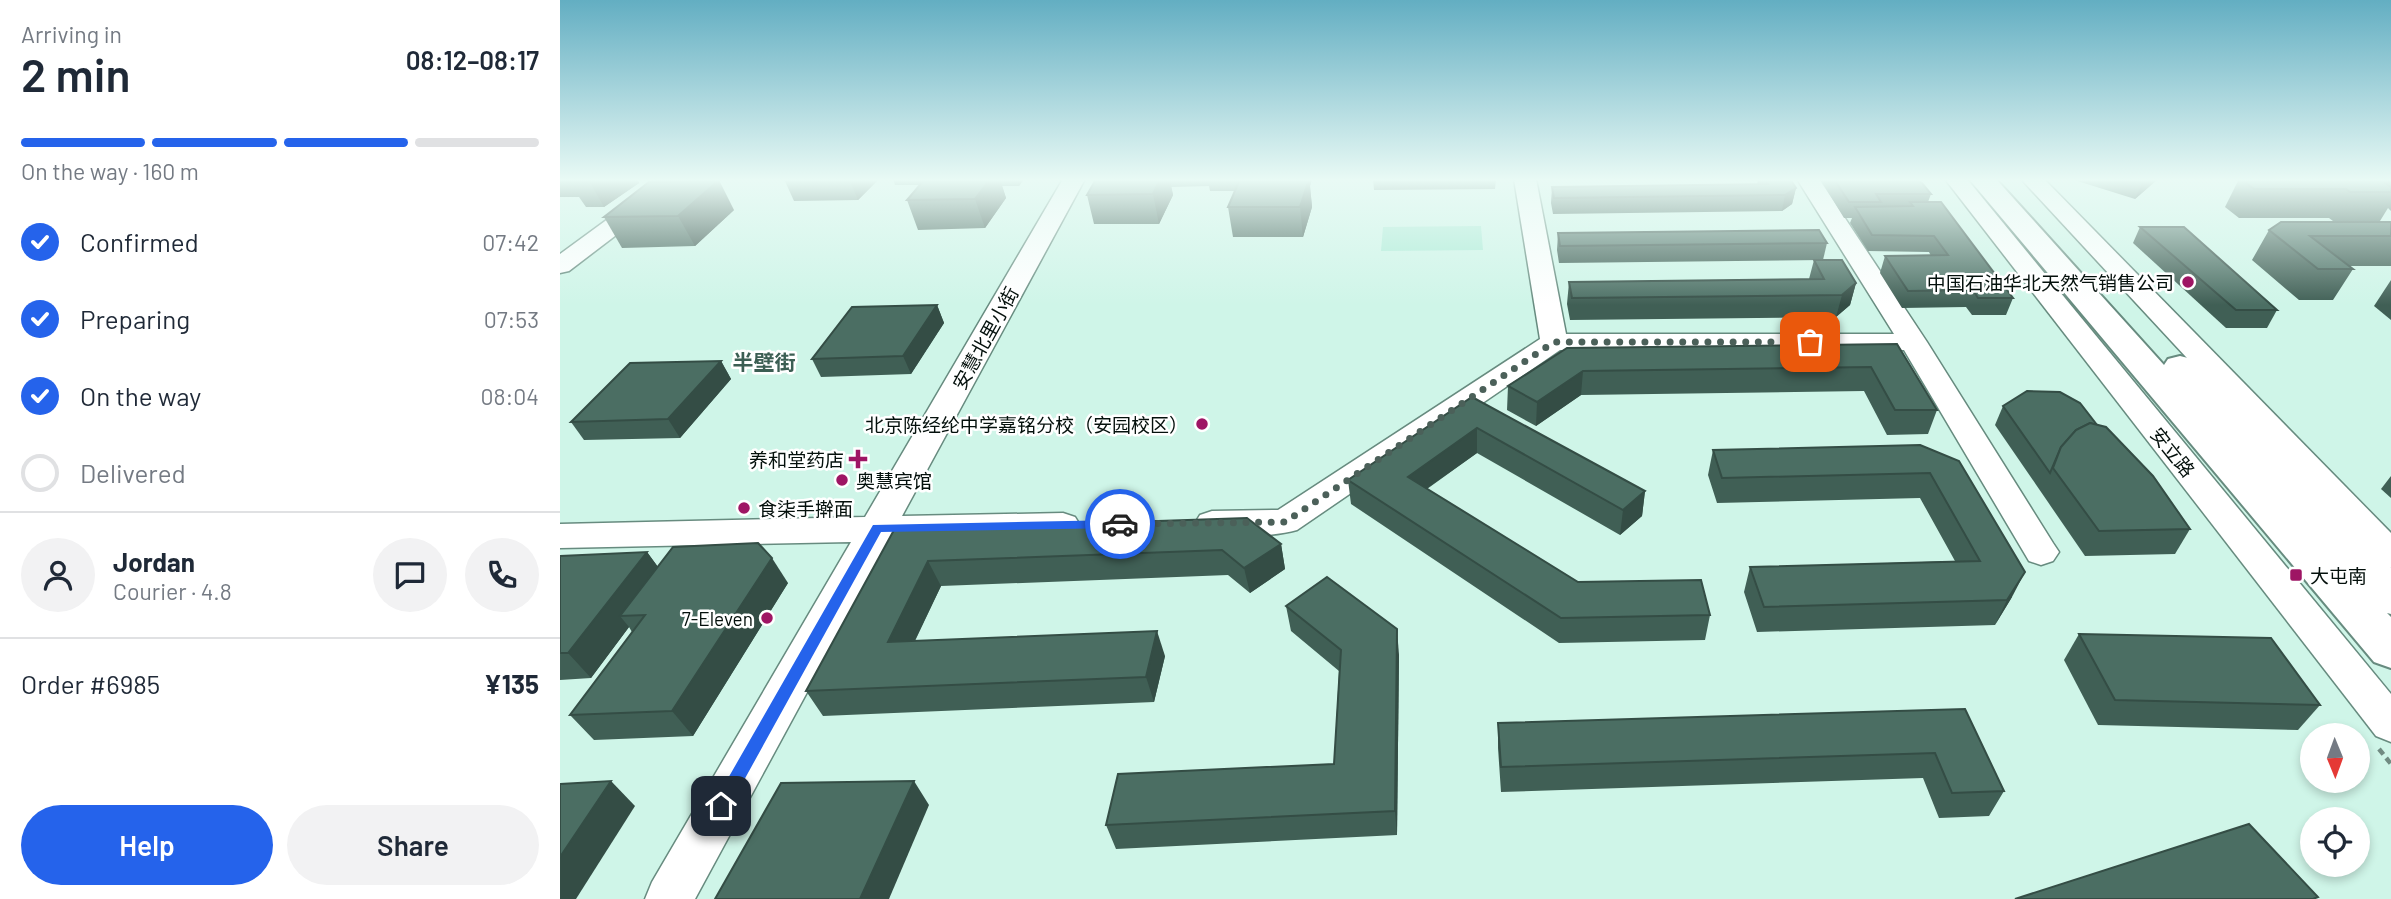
<!DOCTYPE html>
<html lang="en">
<head>
<meta charset="utf-8">
<style>
	:root { --surface:#fff; --page:#f2f2f3; --text:#1f2937; --muted:#747a83; --line:#e0e1e3; --accent:#2563eb }
	body { margin:0; font-family:Barlow,"Noto Sans SC",sans-serif; background:var(--page); color:var(--text); height:100vh; display:flex; flex-direction:column; font-size:26px; white-space:nowrap }
	* { box-sizing:border-box; margin:0 }
	p { font-size:23px; color:var(--muted) }
	.icon { flex:none; width:38px; height:38px; fill:none; stroke:currentColor; stroke-width:2; stroke-linecap:round; stroke-linejoin:round }
	.map { position:relative; flex:1; overflow:hidden }
	.side { display:flex; flex-direction:column; background:var(--surface); width:560px }
	.side>* { flex:none }
	.needle { width:46px; rotate:179deg }
	.fabs { position:absolute; left:1740px; top:723px; display:grid; gap:14px }
	.fabs a { display:grid; place-items:center; width:70px; height:70px; border-radius:50%; background:var(--surface); box-shadow:0 4px 10px #0003; font-size:35px }
	.pin { position:absolute; display:grid; place-items:center; width:60px; height:60px; color:#fff; margin:-30px; border-radius:14px; box-shadow:0 4px 10px #0006 }
	.courier { position:absolute; display:grid; place-items:center; width:70px; height:70px; margin:-35px; border:5px solid #2563eb; border-radius:50%; background:#fff; color:#222; box-shadow:0 2px 9px #0007 }
	.headline em { font-style:normal; font-weight:600 }
	.headline div { display:flex; flex-direction:column-reverse }
	.headline { display:flex; align-items:center; justify-content:space-between; height:119px; padding:0 21px }
	h1 { font-size:46px; font-weight:600; line-height:52px }
	.bar { display:grid; grid-template-columns:repeat(4,1fr); gap:10px 7px; align-content:center; height:84px; padding:0 21px }
	.bar i { height:9px; border-radius:5px; background:var(--line) }
	.bar .on { background:var(--accent) }
	.bar p { grid-column:span 4 }
	.line { display:flex; align-items:center; gap:18px; padding:0 21px; border-top:2px solid var(--line) }
	.line div { flex:1 }
	.round { display:grid; place-items:center; flex:none; width:74px; height:74px; border-radius:37px; background:var(--page) }
	ol { padding:0 21px; list-style:none }
	li { display:flex; align-items:center; gap:21px; height:77px }
	li p { margin-inline-start:auto }
	li .icon { padding:7px; border-radius:50%; background:var(--accent); color:#fff; stroke-width:4 }
	li:last-child { color:var(--muted) }
	li i { width:38px; height:38px; border:4px solid var(--line); border-radius:50% }
	.primary-button { display:flex; gap:14px; margin-top:auto; padding:14px 21px }
	.primary-button a { flex:1; height:80px; border-radius:42px; background:var(--accent); color:#fff; font-size:28px; font-weight:600; line-height:80px; text-align:center }
	.primary-button a+a { background:var(--page); color:var(--text) }
	main { display:flex; flex:1; min-height:0 }
	.map>svg:first-child { display:block }
</style>
</head>
<body>
<main>
<section class="side">
<div class="headline"><div><h1>2 min</h1><p>Arriving in</p></div><em>08:12–08:17</em></div>
<div class="bar"><i class="on"></i><i class="on"></i><i class="on"></i><i></i><p>On the way · 160 m</p></div>
<ol>
<li><svg class="icon" aria-label="check" viewBox="0 0 24 24"><path d="M5 12l5 5 9-10"/></svg>Confirmed<p>07:42</p></li>
<li><svg class="icon" aria-label="check" viewBox="0 0 24 24"><path d="M5 12l5 5 9-10"/></svg>Preparing<p>07:53</p></li>
<li><svg class="icon" aria-label="check" viewBox="0 0 24 24"><path d="M5 12l5 5 9-10"/></svg>On the way<p>08:04</p></li>
<li><i></i>Delivered</li>
</ol>
<div class="line" style="height:126px"><a class="round"><svg class="icon" aria-label="person" viewBox="0 0 24 24"><circle cx="12" cy="8" r="4"/><path d="M4 21q1-7 8-7t8 7"/></svg></a><div><b>Jordan</b><p>Courier · 4.8</p></div><a class="round"><svg class="icon" aria-label="chat" viewBox="0 0 24 24"><path d="M4 5h16v11H9l-5 4z"/></svg></a><a class="round"><svg class="icon" aria-label="phone" viewBox="0 0 24 24"><path d="M5 4h4l2 5-3 2q2 4 5 5l2-3 5 2v4C11 20 4 13 5 4z"/></svg></a></div>
<div class="line" style="height:91px"><div>Order #6985</div><b>¥135</b></div>
<div class="primary-button"><a>Help</a><a>Share</a></div>
</section>
<div class="map">
<svg width="1831" height="899" viewBox="0 0 1831 899">
	<rect width="100%" height="100%" fill="#cff5e8"/>
	<!-- green -->
	<path fill="#acebd6" d="M921,226L923,250L821,251L823,227Z"/>
	<g fill="none" stroke-linecap="round" stroke-linejoin="round">
		<defs>
			<g id="minor">
				<path d="M118,179H142L117,202L68,226L9,271L0,273V254L52,216L101,192Z"/>
				<path d="M503,179H525L342,516L503,513L515,517L520,525L515,533L503,537L329,541L135,899H85L92,882L291,542L0,548V524L305,517Z"/>
				<path d="M954,179H976L1006,334H1334L1237,179H1259L1367,342L1493,543L1499,552L1493,561L1481,565L1469,561L1344,350H1000L737,530C713,537 664,538 640,531L635,523L640,515L652,511L718,510L980,339Z"/>
				<path d="M1385,179H1407L1831,694V742L1816,736Z"/>
				<path d="M1461,179H1484L1831,533V568L1818,564Z"/>
			</g>
			<path id="major" d="M1409,179H1436L1604,365L1608,359L1620,356L1632,359L1831,568V614L1827,613L1831,617V668L1814,662Z"/>
		</defs>
		<!-- minor casing -->
		<use href="#minor" stroke="#678b7f" stroke-width="3"/>
		<!-- major casing -->
		<use href="#major" stroke="#678b7f" stroke-width="4"/>
		<!-- path -->
		<path stroke="#718b82" stroke-width="4.5" stroke-dasharray="7 4.5" stroke-linecap="butt" d="M1819,749L1831,764"/>
		<!-- minor -->
		<use href="#minor" fill="#fff" fill-rule="evenodd"/>
		<!-- major -->
		<use href="#major" fill="#fff" fill-rule="evenodd"/>
	</g>
	<!-- wall -->
	<g fill="#405f55">
		<path d="M0,179H77L79,183L44,207H26L19,197H0Z"/>
		<path d="M224,179H319L298,200L234,201Z"/>
		<path d="M333,179H464L459,186H442L446,198L425,228L358,230L347,200L359,185H335Z"/>
		<path d="M536,179H752L750,186L752,207L743,237H673L668,207L675,191H650L649,186L611,187L613,195L599,224H534L527,195Z"/>
		<path d="M813,179H936L935,189L814,190Z"/>
		<path d="M1198,179H1230L1236,188L1232,204L1222,211L993,214L991,203L992,187L1197,184Z"/>
		<path d="M1260,179H1355L1371,194L1368,202L1453,298L1446,315H1412L1406,307L1342,308L1320,273L1325,256H1371L1369,252L1308,251L1290,223L1292,218H1284Z"/>
		<path d="M1511,179H1598L1575,199Z"/>
		<path d="M1679,179H1783V180H1795V179H1831V211L1828,208L1820,221H1773L1769,218H1679L1665,207Z"/>
		<path d="M174,210L135,246L62,248L44,217Z"/>
		<path d="M1831,222V266H1790L1793,269L1773,300H1739L1692,260L1709,230Z"/>
		<path d="M1580,227L1717,310L1707,328H1666L1573,243Z"/>
		<path d="M998,233L1267,243L1263,260L999,263L997,250Z"/>
		<path d="M1254,260L1296,283L1290,305L1276,317L1010,320L1007,304L1009,282L1249,279Z"/>
		<path d="M1831,280V320L1814,306Z"/>
		<path d="M377,305L384,323L351,374L261,377L252,359Z"/>
		<path d="M1337,344L1377,410L1368,434L1327,435L1304,391L1021,395L976,426L947,410L948,386L1007,348Z"/>
		<path d="M161,361L171,379L120,438L24,440L11,422Z"/>
		<path d="M912,397L1085,491L1082,516L1060,535L917,453L867,489L1018,582L1150,615L1145,640L999,643L791,504L788,480Z"/>
		<path d="M1443,406L1537,425L1630,529L1615,554L1525,556L1435,425Z"/>
		<path d="M1360,445L1452,597L1435,625L1197,632L1184,592L1190,567L1395,561L1360,498L1157,503L1148,475L1153,450Z"/>
		<path d="M1831,476V498L1821,489Z"/>
		<path d="M334,530L721,544L725,569L690,593L668,575L381,586L355,641L605,656L594,702L263,716L246,691Z"/>
		<path d="M87,552L98,567L228,583L133,736L34,740L10,715L72,632L69,627L31,678L0,680V556Z"/>
		<path d="M726,606L839,655L837,835L556,849L546,825L774,764L779,671L731,631Z"/>
		<path d="M1519,634L1760,705L1738,730L1538,725L1504,660Z"/>
		<path d="M1405,709L1444,791L1429,816L1379,818L1363,778L941,792L938,748V723Z"/>
	</g>
	<!-- shaded-wall -->
	<g fill="#344d45">
		<path d="M28,179H77L79,183L44,207Z"/>
		<path d="M289,179H319L298,200Z"/>
		<path d="M430,179H440L446,198L425,228L415,199Z"/>
		<path d="M457,179H464L459,186Z"/>
		<path d="M600,179H610L613,195L599,224L593,194Z"/>
		<path d="M748,179H752L750,186L752,207L743,237L740,207Z"/>
		<path d="M1584,179H1598L1575,199Z"/>
		<path d="M159,180L174,210L135,246L118,216Z"/>
		<path d="M1236,188L1232,204L1222,211L1225,195Z"/>
		<path d="M1296,283L1290,305L1276,317L1282,295Z"/>
		<path d="M377,305L384,323L351,374L343,356Z"/>
		<path d="M161,361L171,379L120,438L108,419Z"/>
		<path d="M1023,371L1021,395L976,426L977,402Z"/>
		<path d="M917,428V453L849,501L848,477Z"/>
		<path d="M1085,491L1082,516L1060,535L1063,510Z"/>
		<path d="M721,544L725,569L690,593L684,568Z"/>
		<path d="M87,552L106,578L60,616L69,627L31,678L8,653Z"/>
		<path d="M212,558L228,583L133,736L112,711Z"/>
		<path d="M368,561L381,586L342,667L328,642Z"/>
		<path d="M1465,572L1452,597L1435,625L1447,600Z"/>
		<path d="M837,629L839,655L837,835L835,811Z"/>
		<path d="M597,631L605,656L594,702L586,677Z"/>
		<path d="M51,781L75,806L16,899H0V857Z"/>
		<path d="M354,781L369,805L329,899H300Z"/>
	</g>
	<!-- building -->
	<g fill="#4b6e63" stroke="#344d45" stroke-width="2">
		<path d="M365,179H430L415,199L347,200Z"/>
		<path d="M536,179H600L593,194L527,195Z"/>
		<path d="M680,179H749L740,207H668Z"/>
		<path d="M1205,179H1230L1236,188L1225,195L994,198L992,187L1208,184Z"/>
		<path d="M1274,179H1355L1362,183L1371,194H1316L1321,202H1289Z"/>
		<path d="M1681,179L1822,181L1831,187V192H1790L1786,189H1694Z"/>
		<path d="M159,180L118,216L44,217L89,182Z"/>
		<path d="M1350,202H1381L1453,298H1418L1413,290L1348,291L1325,256L1388,255L1374,236L1312,235L1295,207L1353,206Z"/>
		<path d="M1721,222H1831V236H1750L1793,269H1758L1709,230Z"/>
		<path d="M1580,227H1624L1717,310H1676Z"/>
		<path d="M1259,230L1267,243L1000,246L998,233Z"/>
		<path d="M1254,260H1282L1296,283L1282,295L1012,298L1009,282L1264,279Z"/>
		<path d="M377,305L343,356L252,359L292,307Z"/>
		<path d="M1337,344L1377,410H1335L1311,367L1023,371L977,402L948,386L1007,348Z"/>
		<path d="M161,361L108,419L11,422L70,363Z"/>
		<path d="M1467,391L1500,392L1520,403L1537,425L1530,423L1516,430L1501,447L1490,473L1443,406Z"/>
		<path d="M912,397L1085,491L1063,510L917,428L848,477L1018,582L1141,580L1150,615L1001,618L788,480Z"/>
		<path d="M1530,423L1546,427L1593,476L1630,529L1539,531L1493,468L1501,447L1516,430Z"/>
		<path d="M1360,445L1399,461L1465,572L1447,600L1204,607L1190,567L1420,561L1370,473L1162,478L1153,450Z"/>
		<path d="M687,518L721,544L684,568L662,550L368,561L328,642L597,631L586,677L246,691L334,530Z"/>
		<path d="M198,543L212,558L112,711L10,715L85,615L60,616L113,547Z"/>
		<path d="M87,552L8,653H0V556Z"/>
		<path d="M767,577L837,629L835,811L546,825L558,774L774,764L781,650L726,606Z"/>
		<path d="M1519,634L1711,638L1760,705L1555,700Z"/>
		<path d="M1405,709L1444,791L1392,793L1375,753L941,767L938,723Z"/>
		<path d="M51,781L0,857V784Z"/>
		<path d="M354,781L300,899H155L221,783Z"/>
		<path d="M1689,824L1758,897L1753,899H1455Z"/>
	</g>
	<!-- sky -->
	<linearGradient id="sky" x2="0" y2="1"><stop stop-color="#63aec2"/><stop offset="0.59" stop-color="#e9faf5"/><stop offset="1" stop-color="#e9faf5" stop-opacity="0"/></linearGradient>
	<rect width="1831" height="305" fill="url(#sky)"/>
	<!-- route -->
	<path fill="#2563eb" d="M560,520L566,524L560,528L321,532L167,811L161,814L155,811L153,806L155,801L313,525Z"/>
	<g fill="none" stroke-linecap="round" stroke-linejoin="round">
		<!-- done -->
		<path stroke="#4b6059" stroke-width="7" stroke-dasharray="0 12.6" d="M560,524L725,522L994,342H1250"/>
	</g>
	<!-- markers -->
	<g fill="#9e1564" stroke="#fff" stroke-width="2.5">
		<circle cx="1628" cy="282" r="7"/>
		<circle cx="642" cy="424" r="7"/>
		<path d="M294.5 448.5h7v7h7v7h-7v7h-7v-7h-7v-7h7z"/>
		<circle cx="282" cy="480" r="7"/>
		<circle cx="184" cy="508" r="7"/>
		<rect x="1729" y="568" width="14" height="14" rx="3.5"/>
		<circle cx="207" cy="618" r="7"/>
	</g>
	<g text-anchor="middle" dominant-baseline="central" stroke-width="5" stroke-linejoin="round" paint-order="stroke">
		<!-- poi labels -->
		<g font-size="19" fill="#04100c" stroke="#fff" text-anchor="end">
			<text x="1614" y="282">中国石油华北天然气销售公司</text>
			<text x="628" y="424">北京陈经纶中学嘉铭分校（安园校区）</text>
			<text x="284" y="459">养和堂药店</text>
			<text x="296" y="480" text-anchor="start">奥慧宾馆</text>
			<text x="198" y="508" text-anchor="start">食柒手擀面</text>
			<text x="1750" y="575" text-anchor="start">大屯南</text>
			<text x="193" y="618">7-Eleven</text>
		</g>
		<!-- street labels -->
		<g font-size="19" fill="#04100c" stroke="#fff">
			<text transform="translate(425 338) rotate(-61)">安慧北里小街</text>
			<text transform="translate(1613 452) rotate(51)">安立路</text>
		</g>
		<!-- neighbourhood labels -->
		<g font-size="21" font-weight="bold" fill="#3b5e53" stroke="#fff">
			<text x="204" y="361">半壁街</text>
		</g>
	</g>
</svg>
<div class="fabs">
<a><svg class="needle" viewBox="-14 -14 28 28"><path d="M0-13l5 13h-10z" fill="#e53935"/><path d="M0 13l5-13h-10z" fill="#747a83"/></svg></a>
<a><svg class="icon" aria-label="locate" viewBox="0 0 24 24"><circle cx="12" cy="12" r="6"/><path d="M12 2v4M12 18v4M2 12h4M18 12h4"/></svg></a>
</div>
<div class="pin" style="left:1250px;top:342px;background:#ea580c"><svg class="icon" aria-label="bag" viewBox="0 0 24 24"><path d="M5 8h14l-1 12H6zM9 8a3 3 0 0 1 6 0"/></svg></div>
<div class="pin" style="left:161px;top:806px;background:#1f2937"><svg class="icon" aria-label="home" viewBox="0 0 24 24"><path d="M3 11l9-7 9 7M6 9v11h12V9"/></svg></div>
<div class="courier" style="left:560px;top:524px"><svg class="icon" aria-label="car" viewBox="0 0 24 24"><path d="M5 17H2v-5l4-1 3-4h7l3 4 3 1v5h-3M9 17h6M6 11h13"/><circle cx="7" cy="17" r="2"/><circle cx="17" cy="17" r="2"/></svg></div>
</div>
</main>
</body>
</html>
